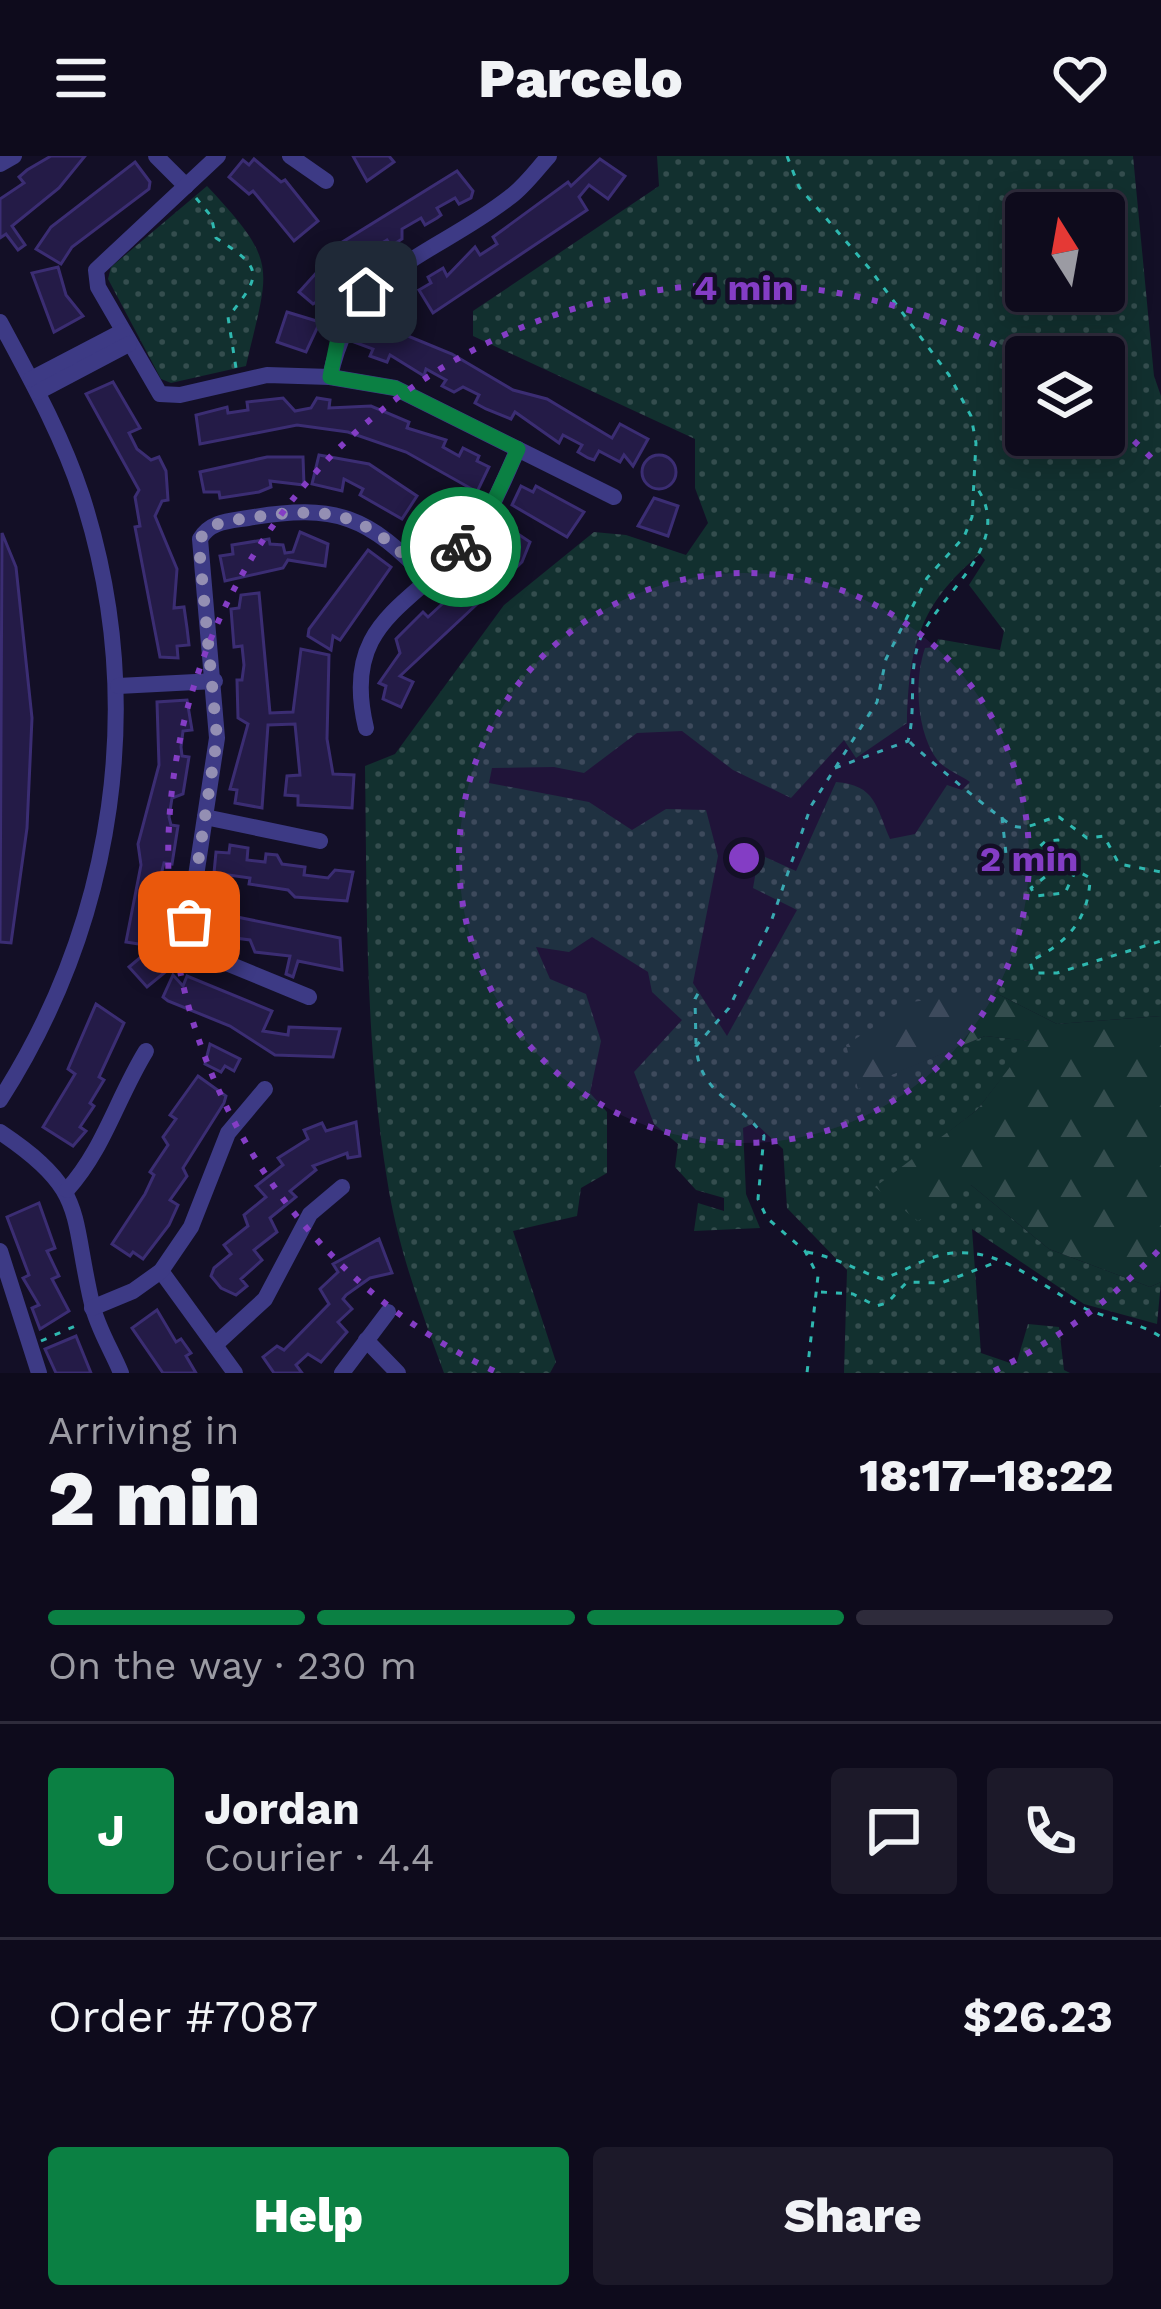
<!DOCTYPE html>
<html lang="en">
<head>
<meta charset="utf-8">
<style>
	:root { --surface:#0e0b1c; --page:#1c1929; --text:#f1f3f6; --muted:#9b9ba3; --line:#2e2b3b; --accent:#0b8043 }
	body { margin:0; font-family:"Work Sans",sans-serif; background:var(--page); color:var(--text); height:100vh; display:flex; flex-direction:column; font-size:45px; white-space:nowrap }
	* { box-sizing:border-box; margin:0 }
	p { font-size:39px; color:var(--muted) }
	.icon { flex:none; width:66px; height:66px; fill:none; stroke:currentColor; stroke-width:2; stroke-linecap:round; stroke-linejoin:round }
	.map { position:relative; height:1217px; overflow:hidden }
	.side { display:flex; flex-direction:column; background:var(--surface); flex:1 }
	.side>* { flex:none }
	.needle { width:78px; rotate:349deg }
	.controls { position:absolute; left:1005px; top:36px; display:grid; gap:24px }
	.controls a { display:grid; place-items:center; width:120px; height:120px; border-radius:12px; background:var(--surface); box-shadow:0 6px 30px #0003,0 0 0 3px var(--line); font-size:60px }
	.pin { position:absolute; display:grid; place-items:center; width:102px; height:102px; color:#fff; margin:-51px; border-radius:24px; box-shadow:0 6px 18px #0006 }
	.courier { position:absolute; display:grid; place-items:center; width:120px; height:120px; margin:-60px; border:9px solid #0b8043; border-radius:50%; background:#fff; color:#222; box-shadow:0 3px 15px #0007 }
	.headline em { font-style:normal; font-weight:800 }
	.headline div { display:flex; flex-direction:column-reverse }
	.headline { display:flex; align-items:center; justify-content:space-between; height:204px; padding:0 48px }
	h1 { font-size:78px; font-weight:800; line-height:90px }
	.bar { display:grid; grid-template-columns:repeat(4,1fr); gap:18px 12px; align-content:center; height:144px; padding:0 48px }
	.bar i { height:15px; border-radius:9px; background:var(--line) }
	.bar .current { background:var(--accent) }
	.bar p { grid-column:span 4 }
	.line { display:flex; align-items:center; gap:30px; padding:0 48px; border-top:3px solid var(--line) }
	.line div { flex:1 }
	.round { display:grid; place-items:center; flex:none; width:126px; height:126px; border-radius:12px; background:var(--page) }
	.button { display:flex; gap:24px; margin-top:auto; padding:24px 48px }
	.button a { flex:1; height:138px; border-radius:12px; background:var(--accent); color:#fff; font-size:48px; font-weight:800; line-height:138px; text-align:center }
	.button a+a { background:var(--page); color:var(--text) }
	header { display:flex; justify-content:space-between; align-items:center; height:156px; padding:0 48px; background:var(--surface); font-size:54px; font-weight:800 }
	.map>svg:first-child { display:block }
</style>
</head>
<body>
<header><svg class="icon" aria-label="menu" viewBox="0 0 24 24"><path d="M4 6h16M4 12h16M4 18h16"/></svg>Parcelo<svg class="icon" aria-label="heart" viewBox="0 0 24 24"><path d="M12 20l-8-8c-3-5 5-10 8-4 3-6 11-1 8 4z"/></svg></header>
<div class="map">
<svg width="1161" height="1217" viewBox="0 0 1161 1217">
	<defs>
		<pattern id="grass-dots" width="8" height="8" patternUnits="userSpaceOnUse" patternTransform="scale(3)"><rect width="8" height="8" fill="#12302f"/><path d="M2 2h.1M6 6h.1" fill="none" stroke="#344d4e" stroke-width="1.8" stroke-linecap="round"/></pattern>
		<pattern id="forest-firs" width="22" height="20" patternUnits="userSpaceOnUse" patternTransform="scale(3)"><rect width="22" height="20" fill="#12302f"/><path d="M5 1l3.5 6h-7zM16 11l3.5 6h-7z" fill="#344d4e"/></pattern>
	</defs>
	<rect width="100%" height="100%" fill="#130f26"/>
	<!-- grass -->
	<g fill="url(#grass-dots)" fill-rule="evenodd">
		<path d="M657,0H1133L1154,220L1161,240V860L1057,868L992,835L858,932L985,880L1031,885L977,954L876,1032L971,1029L1049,1093L1150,1131L1161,1126L1157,1168L1084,1148L972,1073L981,1197L1016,1209L1028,1168L1059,1171L1064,1214L1070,1217H844L847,1114L787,1052L783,993L755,967L743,972L746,1038L760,1072L694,1075L698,1047L724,1055V1042L696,1034L675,1011L678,988L654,968L634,916L682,864L652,836L648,816L592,781L569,796L536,791L550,823L586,838L601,885L590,937L607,956V1017L581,1032L577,1060L513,1075L556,1206L550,1217H444C421,1155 397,1089 387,1023C365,888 367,747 365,610L395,598L504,449L594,376L626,379L686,399L708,367L695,332V283L473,180V155L659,30ZM1026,57H1104V135H1026ZM1026,201H1104V279H1026ZM980,398L985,404L969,429L1004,475L1000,494L938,483L935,491L925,492C914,524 916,576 938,605C945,613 962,620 970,626L962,634L947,629L915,678L890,683C876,651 876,629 836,626L796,715L759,698L753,732L797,754L727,880L693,827L718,700L706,654L666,653L632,674L589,646L489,627L492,612L554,611L584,617L637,577L682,575L733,614L791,642L844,584L856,602L907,567C909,490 919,449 980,398Z"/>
		<path d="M207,30C280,108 269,110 246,210L171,227L161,223L108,123L111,111Z"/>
	</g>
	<!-- forest -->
	<path fill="url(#forest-firs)" d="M992,835L1057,868L1161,860V1126L1150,1131L1049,1093L971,1029L918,1065L875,1031L977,954L1030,885L985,880L858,933L846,889L912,846Z"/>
	<!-- building -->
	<g fill="#241b47" stroke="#3b2d73" stroke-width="3">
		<path d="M51,0H85L59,32L12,70L25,89L18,94L6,78L0,82V43L24,27L19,21L27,14Z"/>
		<path d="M353,0H389L394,6L367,25Z"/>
		<path d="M254,3L281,26L285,24L318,65L294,85L253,35L249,38L229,21L243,4L249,9Z"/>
		<path d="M600,3L625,20L608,43L589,29L579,41L587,54L433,157L419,134L431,127L428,121L443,112L447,120L475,91L480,99L497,88L493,81L568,26L571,30Z"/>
		<path d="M135,6L150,26L149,33L72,91L61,108L36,93L51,71Z"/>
		<path d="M457,15L473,35L471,42L459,48L455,42L437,52L441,59L437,62L425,69L421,62L402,73V83L391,90L387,84L367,96L357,110L352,104L340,110L328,95Z"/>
		<path d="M58,111L66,139L83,160L54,176L32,117Z"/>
		<path d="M318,115L342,131L331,146L325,141L313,148L299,136Z"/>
		<path d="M287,156L320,166L306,196L277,186Z"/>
		<path d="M369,164L452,198L513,234L547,243L612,282L620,268L648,283L633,310L624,299L620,306L599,295L594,304L588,302L578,296L582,289L563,279L559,287L515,256L511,263L486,253L475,247L479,239L463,231L454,236L442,230L446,224L426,213L424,220L390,199L387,206L370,200L373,193L354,186Z"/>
		<path d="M113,226L140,272L129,277L137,293L151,304L159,301L166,315L168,344L162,345L155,360L177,413L174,452L184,451L187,472L189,489L177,490L178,502L160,501L135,371L140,370L135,341L139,334L86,238Z"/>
		<path d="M283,242L295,255L311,252L317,242L330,244L329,252L371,250L409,266L407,272L446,284L443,291L459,300L463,292L479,300L477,305L489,311L477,336L406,296L348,276L297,269L200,288L196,259L227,251L228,257L248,254L247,246Z"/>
		<path d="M319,299L369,308L417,340L402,363L360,339L363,333L344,323L342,335L312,328Z"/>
		<circle cx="659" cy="316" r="17"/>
		<path d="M267,301H303L304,329L270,325L271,331L259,336L220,342L219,336H204L200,316Z"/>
		<path d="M521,330L533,336L536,330L584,356L567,381L512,349Z"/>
		<path d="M654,342L678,350L668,380L638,370Z"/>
		<path d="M431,349L452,367L439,383L427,376L422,382L413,373Z"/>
		<path d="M506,370L530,386L522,406L400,520L413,526L401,551L383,543L386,530L379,527L400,497L396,483L423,456L428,461L453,438L448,433L476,405L482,410L504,389L496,385Z"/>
		<path d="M300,376L328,388L325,410L288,404L283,412L225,425L220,400L233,398L232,389L269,383L270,388L283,389L285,397L293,396Z"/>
		<path d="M2,377L16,411L32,562L27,672L11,787L0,786Z"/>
		<path d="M368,394L391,411L340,484L333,480L331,494L308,480L309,473Z"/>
		<path d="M259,437L270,557L293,556L301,493L329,499L327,583L333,618L354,619L352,652L298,649V640L285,639L287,620L300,619L295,568L268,569L262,652L235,647L237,634L230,633L248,568L238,562L237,524H242L244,509L242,490L234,491L231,453L239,452L241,439Z"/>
		<path d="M187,544L192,574L183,575L181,591L182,600L189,601L183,638L172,642L169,661L171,669L178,670L172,708L164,707L161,719L164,752L157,777L147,776L145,789L126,786L141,709L138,688L159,609L157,546Z"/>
		<path d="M230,689L248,692L247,704L265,706L266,698L277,699L282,708L305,711L304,719L328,722L335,714L353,716L347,745L295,741L288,734L249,728L250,722L214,717L216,696L229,697Z"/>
		<path d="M212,749L238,754L237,761L340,782L342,814L298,805L293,821L286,818L290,800L255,796L250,784L219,780L220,773L208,768Z"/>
		<path d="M147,796L169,813L147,831L129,811Z"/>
		<path d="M173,819L183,830L187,820L272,855L263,875L288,879L289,871L340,873L333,901L275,899L230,870L168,845L163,841Z"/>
		<path d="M96,848L124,867L99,921L104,924L90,947L94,950L80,971L86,975L73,990L43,971L75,918L68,913Z"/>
		<path d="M210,888L240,903L234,915L225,910L221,916L205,908Z"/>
		<path d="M198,920L226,940L224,947L183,1012L187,1020L170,1044L178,1049L169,1069L143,1103L133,1096L130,1100L112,1088L145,1038L154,1019L150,1016L168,989L163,981L176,963L170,959Z"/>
		<path d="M356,966L360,1000L348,1002L347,997L313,1010L316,1014L290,1035L296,1041L270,1062L277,1076L254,1094L262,1104L241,1123L247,1130L236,1139L221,1132L211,1120L214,1112L231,1098L224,1089L248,1070L244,1059L266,1041L256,1030L283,1009L278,1002L308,983L304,974L322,967L326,975Z"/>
		<path d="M39,1047L55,1092L47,1095L59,1120L52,1123L69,1155L40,1173L32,1152L39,1149L23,1122L29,1119L7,1061Z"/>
		<path d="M379,1083L392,1117L370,1122L346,1139L343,1143L352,1153L338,1166L347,1176L321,1206L308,1198L296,1209L302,1217H274L263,1201L277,1190L284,1194L329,1148L320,1133L338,1116L333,1108Z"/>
		<path d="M157,1154L176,1186L181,1183L191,1197L186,1200L196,1217H163L132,1172Z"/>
		<path d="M76,1180L91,1217H56L45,1193Z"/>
	</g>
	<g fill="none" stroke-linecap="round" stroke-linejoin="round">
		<!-- path -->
		<g stroke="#2fb8b0" stroke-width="3" stroke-dasharray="6 9" stroke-linecap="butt">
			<path d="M787,0L799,31L869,112L949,219L971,260L976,287L972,361L964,381L927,422L886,503L877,546L811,650L772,763L729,852L696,890C700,939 737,943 764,980L758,1043L767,1062L805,1095L818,1120L807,1217"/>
			<path d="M196,42L211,60L216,82C263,112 263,118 228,161L236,212"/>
			<path d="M910,586C920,597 1004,666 1013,670C1029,675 1045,662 1059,661L1087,682L1104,680L1119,708L1161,716"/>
			<path d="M835,612L908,585C917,551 907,513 921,481C942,435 1015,388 977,332"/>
			<path d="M1002,661L1006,698L1030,699L1046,685L1058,684L1050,717L1031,732L1035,740L1065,737L1076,714L1090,722C1089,764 1066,788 1030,805L1033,817H1057L1161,785"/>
			<path d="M696,888L695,843L701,832"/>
			<path d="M807,1096C841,1103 851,1112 882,1123C912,1113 933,1094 968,1097C1010,1099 1048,1135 1084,1152C1110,1164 1137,1165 1161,1181"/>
			<path d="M821,1136L853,1138L876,1150L887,1147L907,1126L941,1127L997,1106"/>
			<path d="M41,1185L82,1167"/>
		</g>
		<!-- minor -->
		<g stroke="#3d3a85" stroke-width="16">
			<path d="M156,0L186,30"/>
			<path d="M218,0L96,114L98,131L160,238L180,239L267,219L330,221L395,232L614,341"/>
			<path d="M290,0L326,25"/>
			<path d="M0,8L14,0"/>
			<path d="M0,166C30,222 62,279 82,340C148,545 115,764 0,944"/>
			<path d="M330,221C353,110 432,102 510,41C525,30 537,13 549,0"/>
			<path d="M31,223L123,175"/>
			<path d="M38,236L129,188"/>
			<path d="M118,530L215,525"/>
			<path d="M366,572C339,460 419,450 475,376C494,351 505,321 518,293"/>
			<path d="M205,661L320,685"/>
			<path d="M309,841L202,797L191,786L189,766L217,582L200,383C210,365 230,365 248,362C337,347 368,360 429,424"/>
			<path d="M0,976C88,1035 70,1055 92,1148C97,1171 112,1195 121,1217"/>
			<path d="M67,1034C104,993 117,942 146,895"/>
			<path d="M0,1095L39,1217"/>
			<path d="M161,1115L235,1217"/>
			<path d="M92,1152L133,1135L161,1115L191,1071L228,977L265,933"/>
			<path d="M366,1184L398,1217"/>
			<path d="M216,1188L265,1143L310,1058L342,1031"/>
			<path d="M342,1217L388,1156"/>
		</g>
	</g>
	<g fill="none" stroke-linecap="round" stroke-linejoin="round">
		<!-- done -->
		<path stroke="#948fb3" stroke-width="12" stroke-dasharray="0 21.6" d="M189,766L217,582L199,390L203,376C218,364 238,364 256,361C342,348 371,363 429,424L461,391"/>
		<!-- route -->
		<path stroke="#0b8043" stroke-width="15" d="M366,136L338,182L330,221L395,232L518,293L490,354L461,391"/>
	</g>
	<!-- distance rings -->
	<circle cx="744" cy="702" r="285" fill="#843dc5" fill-opacity=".12"/>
	<g fill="none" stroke="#843dc5" stroke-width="6" stroke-dasharray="6 12">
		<circle cx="744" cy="702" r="285"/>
		<path d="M1158 1095A571 571 0 0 1 994 1215M494 1215A571 571 0 1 1 1025 205M1107 261A571 571 0 0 1 1158 309"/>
	</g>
	<circle cx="744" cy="702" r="18" fill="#843dc5" stroke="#130f26" stroke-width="6"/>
	<g font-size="36" text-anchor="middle" font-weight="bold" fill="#843dc5" stroke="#130f26" stroke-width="9" stroke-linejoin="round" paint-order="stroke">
		<text x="744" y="144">4 min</text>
		<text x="1029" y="715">2 min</text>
	</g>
</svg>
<div class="controls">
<a><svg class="needle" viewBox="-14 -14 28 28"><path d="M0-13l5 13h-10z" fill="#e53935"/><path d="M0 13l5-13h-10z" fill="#9b9ba3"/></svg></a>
<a><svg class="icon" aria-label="layers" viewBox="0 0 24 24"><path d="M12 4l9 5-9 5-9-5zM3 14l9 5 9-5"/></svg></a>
</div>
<div class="pin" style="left:189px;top:766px;background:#ea580c"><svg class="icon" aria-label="bag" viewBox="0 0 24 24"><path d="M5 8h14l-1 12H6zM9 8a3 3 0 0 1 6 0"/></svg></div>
<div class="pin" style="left:366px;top:136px;background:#1f2937"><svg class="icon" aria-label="home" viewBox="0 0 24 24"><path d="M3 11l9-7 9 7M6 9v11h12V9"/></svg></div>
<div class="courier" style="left:461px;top:391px"><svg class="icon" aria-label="bike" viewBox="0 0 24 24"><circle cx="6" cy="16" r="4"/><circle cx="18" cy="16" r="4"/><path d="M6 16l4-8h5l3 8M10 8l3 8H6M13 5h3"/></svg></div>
</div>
<section class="side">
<div class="headline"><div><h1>2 min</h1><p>Arriving in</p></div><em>18:17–18:22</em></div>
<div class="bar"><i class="current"></i><i class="current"></i><i class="current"></i><i></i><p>On the way · 230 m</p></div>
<div class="line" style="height:216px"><b class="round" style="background:var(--accent);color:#fff">J</b><div><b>Jordan</b><p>Courier · 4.4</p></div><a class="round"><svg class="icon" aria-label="chat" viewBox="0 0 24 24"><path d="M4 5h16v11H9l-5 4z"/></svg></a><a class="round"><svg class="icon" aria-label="phone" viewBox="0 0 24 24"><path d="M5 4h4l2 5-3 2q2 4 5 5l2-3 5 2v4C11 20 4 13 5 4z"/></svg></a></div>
<div class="line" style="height:156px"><div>Order #7087</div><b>$26.23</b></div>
<div class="button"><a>Help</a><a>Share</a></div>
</section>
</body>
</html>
